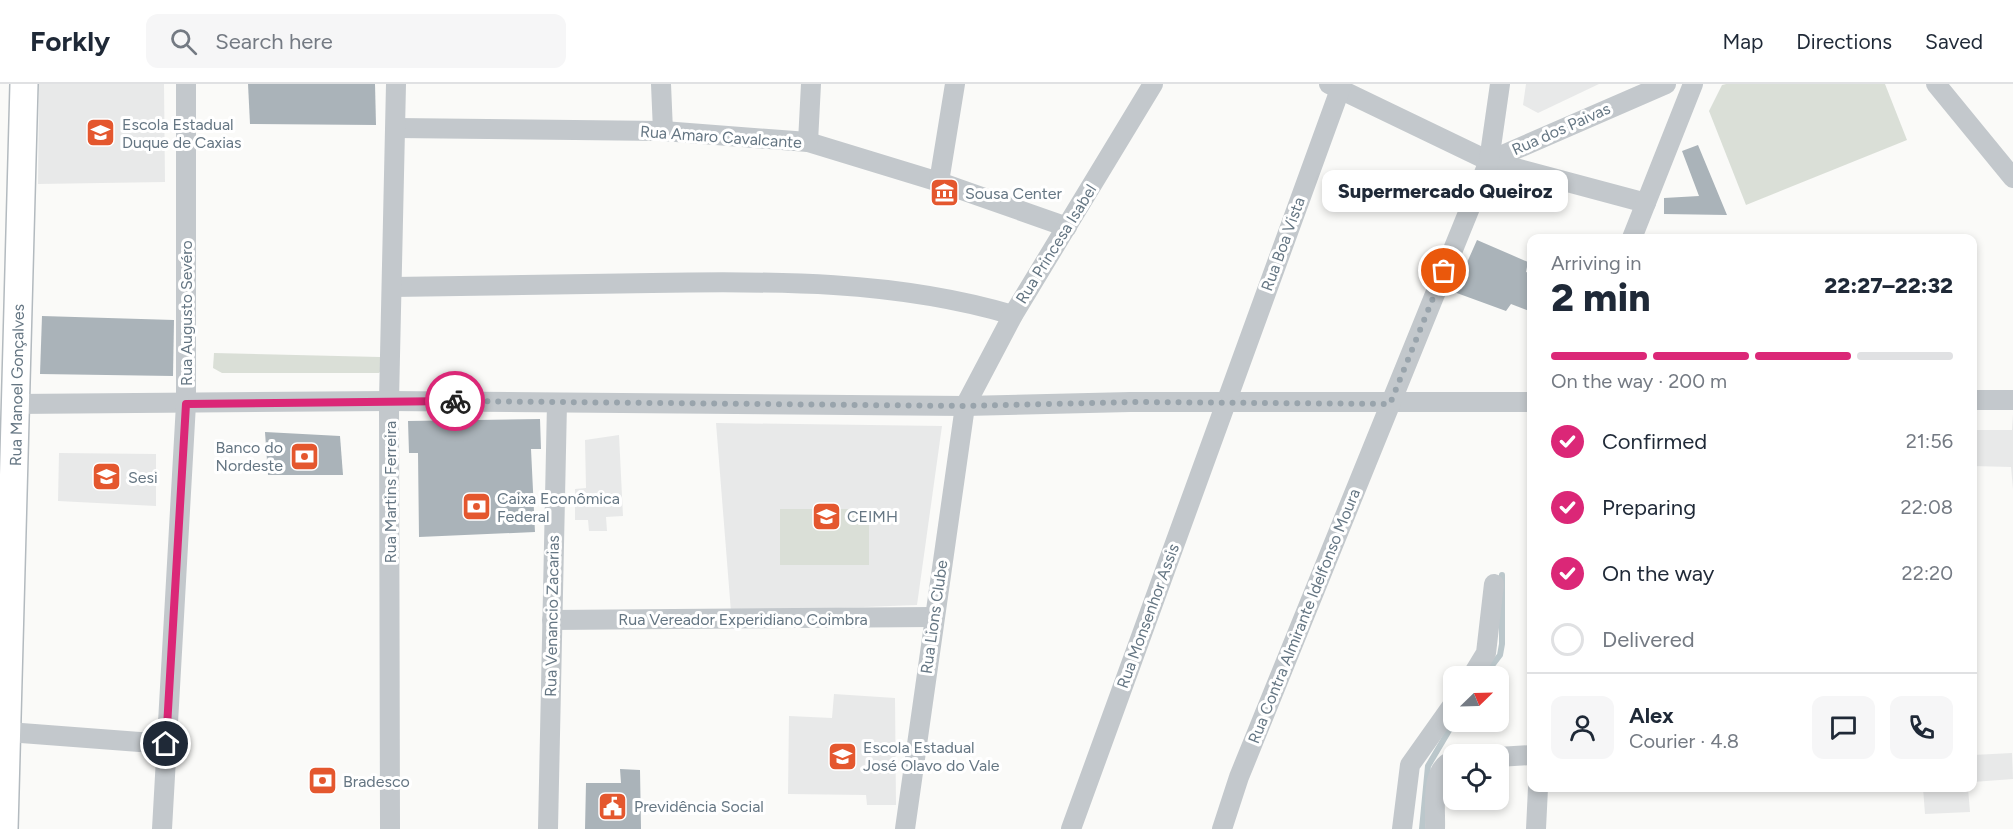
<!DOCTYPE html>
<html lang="en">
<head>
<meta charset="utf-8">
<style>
	:root { --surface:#fff; --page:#f6f6f7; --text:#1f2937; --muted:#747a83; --line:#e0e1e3; --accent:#db2777 }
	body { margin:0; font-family:Figtree,sans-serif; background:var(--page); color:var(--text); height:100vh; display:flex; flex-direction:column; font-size:22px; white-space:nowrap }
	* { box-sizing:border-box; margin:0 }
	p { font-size:20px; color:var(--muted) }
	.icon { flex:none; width:33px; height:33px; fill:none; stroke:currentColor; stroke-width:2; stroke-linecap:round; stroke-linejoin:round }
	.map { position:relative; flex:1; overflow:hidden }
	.drawer { position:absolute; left:1527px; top:150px; width:450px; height:558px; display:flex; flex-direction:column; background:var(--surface); border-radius:12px; box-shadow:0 3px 9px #0003 }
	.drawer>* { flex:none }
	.needle { width:39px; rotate:67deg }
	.tools { position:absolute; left:1443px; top:582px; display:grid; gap:12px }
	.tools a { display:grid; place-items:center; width:66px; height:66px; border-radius:12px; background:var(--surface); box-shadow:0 3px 9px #0003; font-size:30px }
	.pin { position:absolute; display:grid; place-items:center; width:51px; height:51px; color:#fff; margin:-26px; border:3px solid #fff; border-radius:50%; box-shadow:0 2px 6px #0007 }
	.courier { position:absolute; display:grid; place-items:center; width:60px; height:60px; margin:-30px; border:4px solid #db2777; border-radius:50%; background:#fff; color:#222; box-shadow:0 2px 8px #0007 }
	.bubble { position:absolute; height:42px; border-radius:12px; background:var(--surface); box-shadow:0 3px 9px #0003; font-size:20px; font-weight:800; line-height:42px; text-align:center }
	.summary em { font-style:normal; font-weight:800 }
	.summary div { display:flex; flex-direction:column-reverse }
	.summary { display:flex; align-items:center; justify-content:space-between; height:102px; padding:0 24px }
	h1 { font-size:39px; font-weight:800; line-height:45px }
	.bar { display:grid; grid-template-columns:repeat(4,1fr); gap:9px 6px; align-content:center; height:72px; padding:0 24px }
	.bar i { height:8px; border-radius:4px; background:var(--line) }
	.bar .active { background:var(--accent) }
	.bar p { grid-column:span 4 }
	.line { display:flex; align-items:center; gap:15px; padding:0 24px; border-top:2px solid var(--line) }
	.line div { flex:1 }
	.round { display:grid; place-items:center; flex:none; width:63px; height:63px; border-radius:12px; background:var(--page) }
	ol { padding:0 24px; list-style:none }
	li { display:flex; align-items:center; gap:18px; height:66px }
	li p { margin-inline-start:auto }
	li .icon { padding:6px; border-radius:50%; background:var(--accent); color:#fff; stroke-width:4 }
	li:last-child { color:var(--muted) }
	li i { width:33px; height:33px; border:3px solid var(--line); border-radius:50% }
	header { display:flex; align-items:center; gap:36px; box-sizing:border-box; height:84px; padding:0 30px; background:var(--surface); border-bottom:2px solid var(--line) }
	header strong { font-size:28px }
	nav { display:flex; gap:33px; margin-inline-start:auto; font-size:21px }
	.search { width:420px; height:54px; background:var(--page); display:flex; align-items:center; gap:15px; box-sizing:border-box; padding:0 21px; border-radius:12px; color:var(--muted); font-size:22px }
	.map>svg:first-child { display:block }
</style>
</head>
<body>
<header>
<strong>Forkly</strong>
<div class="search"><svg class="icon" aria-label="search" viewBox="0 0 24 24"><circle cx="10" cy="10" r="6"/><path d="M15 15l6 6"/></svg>Search here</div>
<nav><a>Map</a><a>Directions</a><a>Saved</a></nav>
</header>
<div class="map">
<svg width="2013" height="745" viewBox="0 0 2013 745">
	<rect width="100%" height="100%" fill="#fafaf8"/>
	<!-- built -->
	<g fill="#e8e9e9">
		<path d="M39,0H164L165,98L38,100Z"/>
		<path d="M1526,0H1599L1538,29L1523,21Z"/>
		<path d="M1664,151L1763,152V154H1664Z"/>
		<path d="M2013,330V405L2011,383L1972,382L1973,346H2012Z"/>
		<path d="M716,339L942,342L917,521L731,528Z"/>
		<path d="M619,351L623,432L606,433L607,447H589L588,436H575V405L586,404L585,356Z"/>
		<path d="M59,369L156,370V422L58,417Z"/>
		<path d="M834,610L895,614L896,721H867L866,711L788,710L789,632L832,634Z"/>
		<path d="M2012,669L2013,695L1973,698V671Z"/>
		<path d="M1923,704H1968L1970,728L1925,730Z"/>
	</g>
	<!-- green -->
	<g fill="#dadfd7">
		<path d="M1726,0H1885L1907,56L1746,121L1709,27L1722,1Z"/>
		<path d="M214,269L380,273L384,278L383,285L379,289H222L213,284Z"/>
		<rect x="780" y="425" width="89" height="56"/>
	</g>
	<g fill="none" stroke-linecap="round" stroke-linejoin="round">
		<!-- stream -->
		<g stroke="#bbc7cb" stroke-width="6">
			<path d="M1484,592L1500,571L1502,560V491"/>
			<path d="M1422,745L1428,682L1454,638"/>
		</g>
	</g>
	<!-- building -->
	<g fill="#aab3b9">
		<path d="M248,0H375L376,41L250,40Z"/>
		<path d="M1698,61L1727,131L1664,130V114L1699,112L1682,67Z"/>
		<path d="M1477,156L1528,178L1526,188L1532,190V228L1511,220L1506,227L1454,208Z"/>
		<path d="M42,232L174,236L173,292L40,290Z"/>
		<path d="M540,335L541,365H531L535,448L419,453L418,369H409L408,337Z"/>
		<path d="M265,348L340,352L343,391H268Z"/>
		<path d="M620,685L640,686L641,745H585L586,699H621Z"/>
	</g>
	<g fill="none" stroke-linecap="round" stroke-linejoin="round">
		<defs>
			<path id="secondary" d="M4,745L24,0"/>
		</defs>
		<!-- secondary casing -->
		<use href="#secondary" stroke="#b3babf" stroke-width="30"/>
		<!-- street -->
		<g stroke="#c3c8cc" stroke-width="20">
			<path d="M661,0L663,47"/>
			<path d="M1329,0L1489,77L1646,119"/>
			<path d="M1936,0L2013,94"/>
			<path d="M397,44L663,47L808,58L939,98L1067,143"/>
			<path d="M808,58L811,0"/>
			<path d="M1489,77L1666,0"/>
			<path d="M939,98L955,0"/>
			<path d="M1632,154L1693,0"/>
			<path d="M393,203C479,202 566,200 652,199C774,197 895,196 1013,231"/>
			<path d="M1972,316H2013"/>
			<path d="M16,320L389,317L965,322L1130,318H1532"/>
			<path d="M552,536L933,533"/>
			<path d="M1472,592L1486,569L1494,500"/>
			<path d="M8,648L166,660"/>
			<path d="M1498,673L1532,671"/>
			<path d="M162,745L186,320V0"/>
			<path d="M390,745L389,317L396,0"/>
			<path d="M548,745L557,319"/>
			<path d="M905,745L965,322L1013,231L1153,0"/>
			<path d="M1071,745L1342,0"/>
			<path d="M1222,745L1239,693L1489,77L1500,0"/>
			<path d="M1402,745L1410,681L1454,619"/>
			<path d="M1435,745C1436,724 1429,684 1454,676"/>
			<path d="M1536,745L1538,704"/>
		</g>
		<!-- secondary -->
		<use href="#secondary" stroke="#fff" stroke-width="27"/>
	</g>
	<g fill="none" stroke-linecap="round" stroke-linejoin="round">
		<!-- done -->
		<path stroke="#99a4ac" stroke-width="6" stroke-dasharray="0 10.8" d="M455,317L965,322L1130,318L1390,320L1444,187"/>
		<!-- route -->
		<path stroke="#db2777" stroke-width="8" d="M166,660L186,320L455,317"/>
	</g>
	<!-- icons -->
	<defs>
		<symbol id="school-square" viewBox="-11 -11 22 22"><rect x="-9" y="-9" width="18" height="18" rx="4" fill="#e4572e" stroke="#fff"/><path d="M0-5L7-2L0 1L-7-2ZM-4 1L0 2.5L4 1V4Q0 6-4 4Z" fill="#fff"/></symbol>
		<symbol id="museum-square" viewBox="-11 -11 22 22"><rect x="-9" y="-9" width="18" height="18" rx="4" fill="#e4572e" stroke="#fff"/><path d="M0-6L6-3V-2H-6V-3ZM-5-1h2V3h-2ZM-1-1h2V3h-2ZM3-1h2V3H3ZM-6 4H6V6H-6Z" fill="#fff"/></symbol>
		<symbol id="bank-square" viewBox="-11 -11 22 22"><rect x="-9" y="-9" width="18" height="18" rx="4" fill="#e4572e" stroke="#fff"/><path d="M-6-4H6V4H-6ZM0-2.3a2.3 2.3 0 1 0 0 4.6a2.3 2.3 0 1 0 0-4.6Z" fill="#fff"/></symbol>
		<symbol id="civic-square" viewBox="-11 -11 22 22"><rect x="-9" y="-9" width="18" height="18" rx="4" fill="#e4572e" stroke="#fff"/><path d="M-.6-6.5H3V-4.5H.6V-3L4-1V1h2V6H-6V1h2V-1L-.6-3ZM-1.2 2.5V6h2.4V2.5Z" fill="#fff"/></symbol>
	</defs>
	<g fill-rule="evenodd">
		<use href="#school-square" x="84" y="32" width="33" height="33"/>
		<use href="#museum-square" x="928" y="92" width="33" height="33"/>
		<use href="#bank-square" x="288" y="356" width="33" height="33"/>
		<use href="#school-square" x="90" y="376" width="33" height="33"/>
		<use href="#bank-square" x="460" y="406" width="33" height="33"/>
		<use href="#school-square" x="810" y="416" width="33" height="33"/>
		<use href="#school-square" x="826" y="656" width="33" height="33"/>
		<use href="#bank-square" x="306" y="680" width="33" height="33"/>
		<use href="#civic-square" x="596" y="706" width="33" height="33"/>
	</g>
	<g text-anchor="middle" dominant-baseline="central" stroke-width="6" stroke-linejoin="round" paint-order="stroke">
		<!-- poi labels -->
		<g font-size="16" fill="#657683" stroke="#fff" text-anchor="start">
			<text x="122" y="40">Escola Estadual<tspan x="122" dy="18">Duque de Caxias</tspan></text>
			<text x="965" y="109">Sousa Center</text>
			<text x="283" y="363" text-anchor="end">Banco do<tspan x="283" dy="18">Nordeste</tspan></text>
			<text x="128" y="393">Sesi</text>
			<text x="497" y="414">Caixa Econômica<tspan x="497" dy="18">Federal</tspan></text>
			<text x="847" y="432">CEIMH</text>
			<text x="863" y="663">Escola Estadual<tspan x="863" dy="18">José Olavo do Vale</tspan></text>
			<text x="343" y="697">Bradesco</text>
			<text x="634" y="722">Previdência Social</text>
		</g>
		<!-- street labels -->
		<g font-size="16" fill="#657683" stroke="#fff">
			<text transform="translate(1561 45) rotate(-24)">Rua dos Paivas</text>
			<text transform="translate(721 53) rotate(4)">Rua Amaro Cavalcante</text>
			<text transform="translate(1056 160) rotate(-58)">Rua Princesa Isabel</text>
			<text transform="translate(1283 160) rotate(-70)">Rua Boa Vista</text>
			<text transform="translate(186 229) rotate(-90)">Rua Augusto Sevéro</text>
			<text transform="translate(17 301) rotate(-89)">Rua Manoel Gonçalves</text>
			<text transform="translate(390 408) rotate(-90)">Rua Martins Ferreira</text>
			<text transform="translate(552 532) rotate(-89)">Rua Venancio Zacarias</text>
			<text transform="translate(1148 532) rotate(-70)">Rua Monsenhor Assis</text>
			<text transform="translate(1304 532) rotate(-68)">Rua Contra Almirante Idelfonso Moura</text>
			<text transform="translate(934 533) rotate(-82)">Rua Lions Clube</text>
			<text x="743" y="535">Rua Vereador Experidiano Coimbra</text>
		</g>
	</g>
</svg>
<div class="tools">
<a><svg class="needle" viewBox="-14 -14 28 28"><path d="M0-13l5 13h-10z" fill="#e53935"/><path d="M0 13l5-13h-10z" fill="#747a83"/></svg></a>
<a><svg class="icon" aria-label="locate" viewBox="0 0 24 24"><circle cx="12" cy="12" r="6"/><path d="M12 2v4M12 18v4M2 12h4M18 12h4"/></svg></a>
</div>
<div class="pin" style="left:1444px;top:187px;background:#ea580c"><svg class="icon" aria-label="bag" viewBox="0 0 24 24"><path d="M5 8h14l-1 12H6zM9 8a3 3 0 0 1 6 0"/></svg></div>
<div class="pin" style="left:166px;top:660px;background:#1f2937"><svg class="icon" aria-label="home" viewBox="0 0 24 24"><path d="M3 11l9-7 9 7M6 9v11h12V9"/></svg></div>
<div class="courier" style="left:455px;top:317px"><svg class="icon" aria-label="bike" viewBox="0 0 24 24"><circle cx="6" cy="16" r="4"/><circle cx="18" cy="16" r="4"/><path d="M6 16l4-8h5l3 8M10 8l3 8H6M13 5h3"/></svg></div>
<div class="bubble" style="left:1322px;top:86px;width:246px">Supermercado Queiroz</div>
<section class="drawer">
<div class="summary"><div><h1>2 min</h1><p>Arriving in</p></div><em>22:27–22:32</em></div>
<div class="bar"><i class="active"></i><i class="active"></i><i class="active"></i><i></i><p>On the way · 200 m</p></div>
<ol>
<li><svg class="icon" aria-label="check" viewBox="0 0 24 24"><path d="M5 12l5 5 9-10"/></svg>Confirmed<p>21:56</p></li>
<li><svg class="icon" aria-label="check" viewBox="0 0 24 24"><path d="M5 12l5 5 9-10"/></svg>Preparing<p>22:08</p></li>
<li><svg class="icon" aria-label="check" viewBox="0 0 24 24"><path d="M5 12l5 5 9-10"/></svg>On the way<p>22:20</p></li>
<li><i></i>Delivered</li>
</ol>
<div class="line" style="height:108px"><a class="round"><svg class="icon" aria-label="person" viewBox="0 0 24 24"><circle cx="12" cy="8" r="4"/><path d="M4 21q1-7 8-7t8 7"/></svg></a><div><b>Alex</b><p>Courier · 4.8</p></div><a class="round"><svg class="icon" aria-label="chat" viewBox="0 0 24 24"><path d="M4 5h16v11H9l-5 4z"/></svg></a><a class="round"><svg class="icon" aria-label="phone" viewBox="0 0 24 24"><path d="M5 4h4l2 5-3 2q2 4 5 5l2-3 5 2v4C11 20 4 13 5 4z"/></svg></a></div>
</section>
</div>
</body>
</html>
